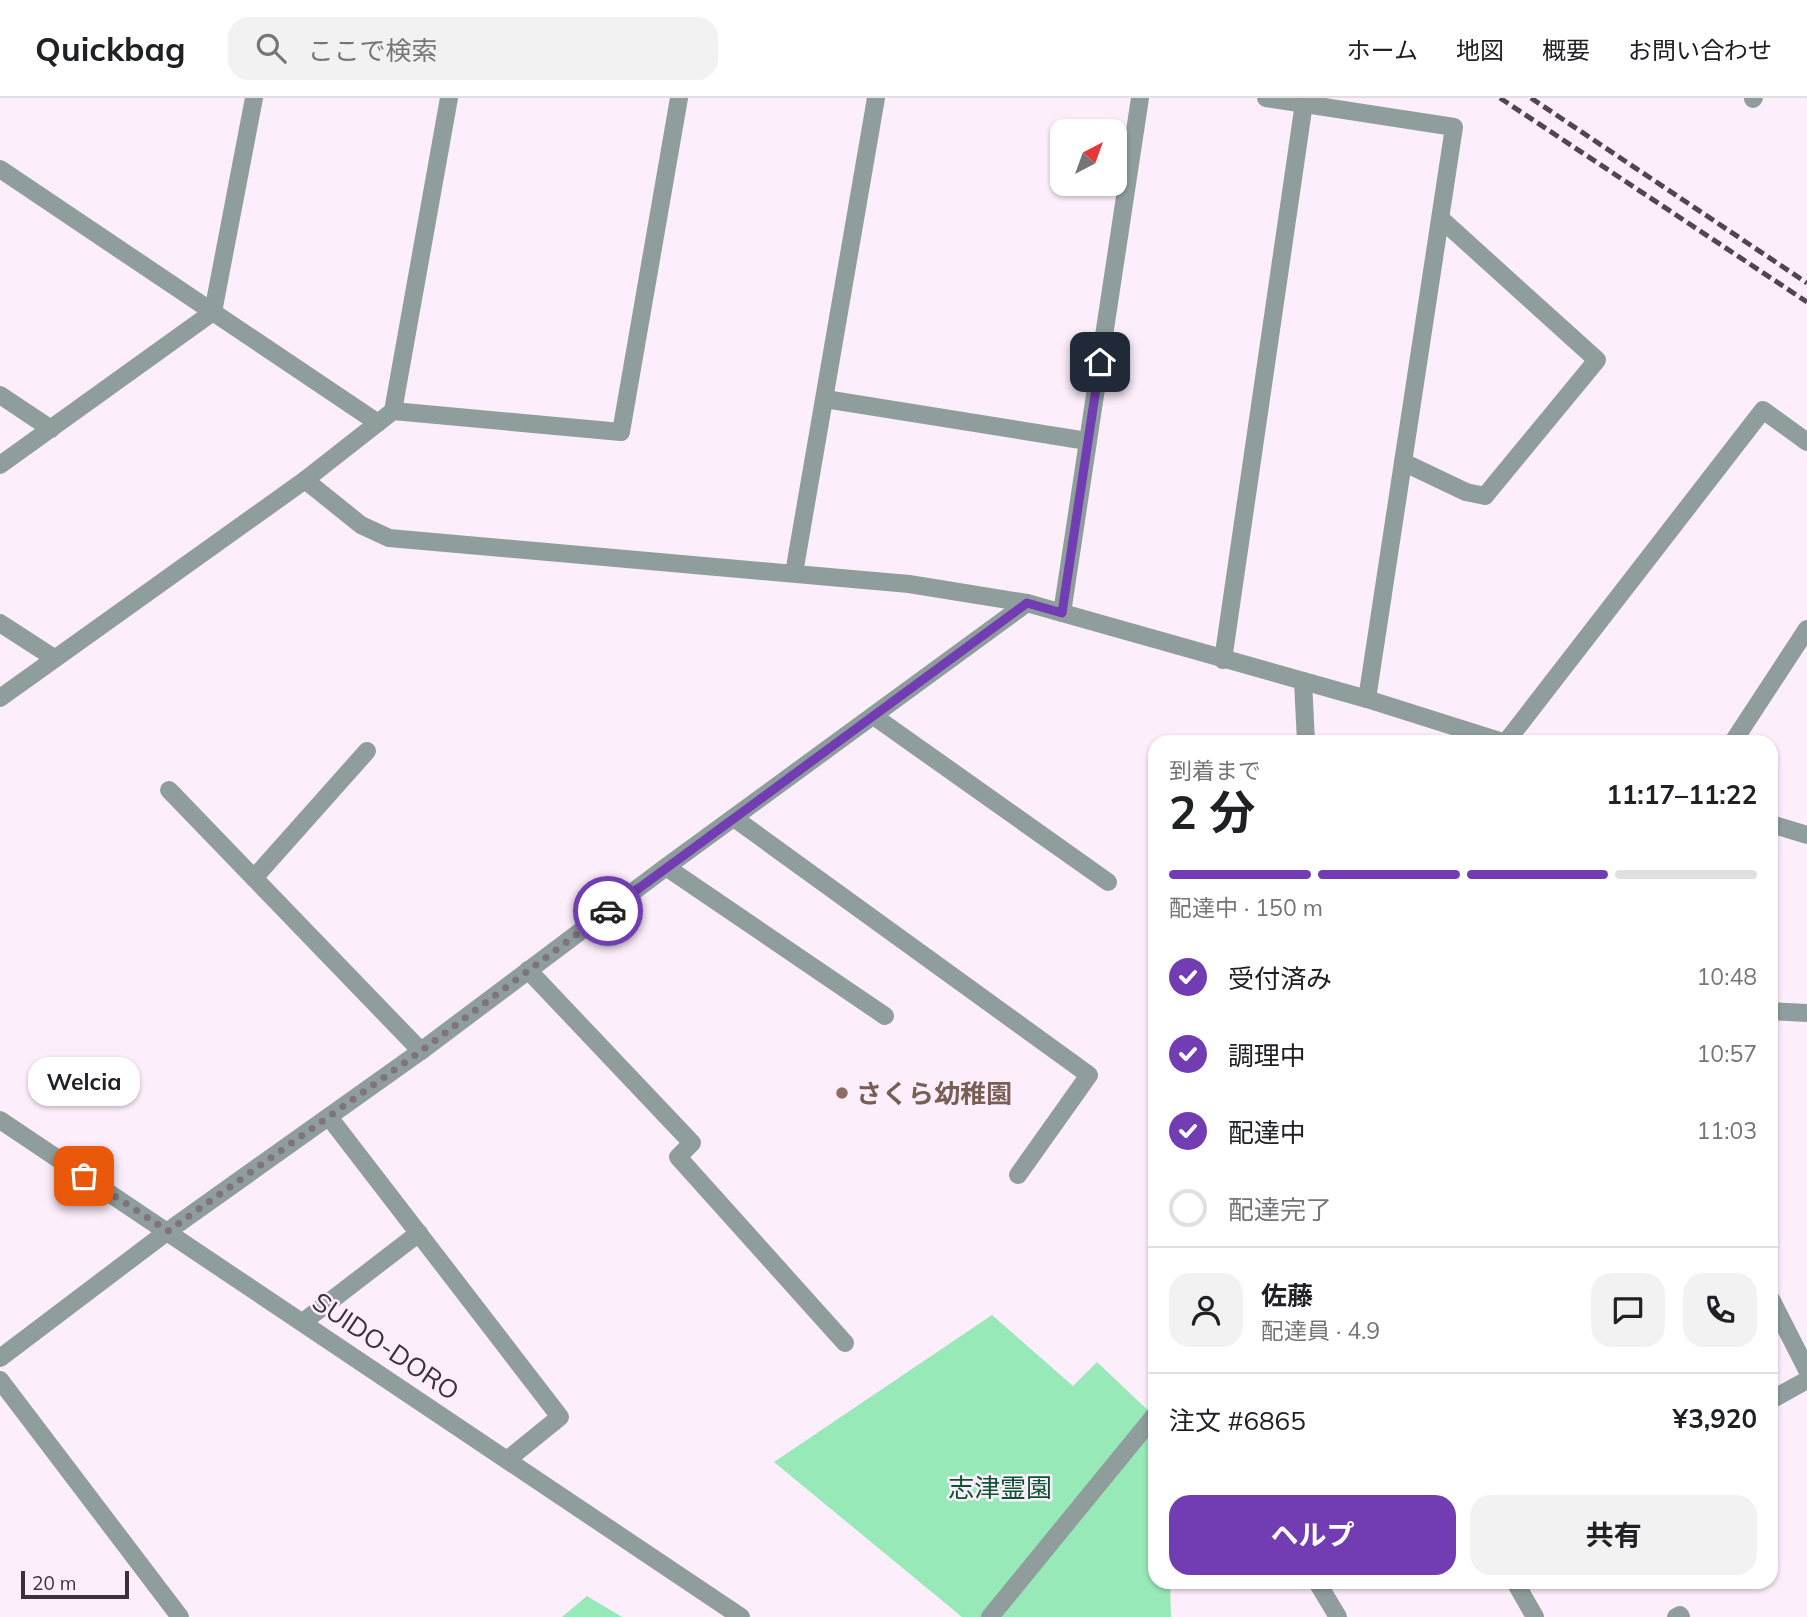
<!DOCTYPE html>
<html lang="ja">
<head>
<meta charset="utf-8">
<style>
	:root { --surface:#fff; --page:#f2f2f2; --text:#202124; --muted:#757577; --line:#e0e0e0; --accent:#723db3 }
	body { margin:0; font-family:Mulish,"Noto Sans JP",sans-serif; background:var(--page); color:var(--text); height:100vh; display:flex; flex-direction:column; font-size:26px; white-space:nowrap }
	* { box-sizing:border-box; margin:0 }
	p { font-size:23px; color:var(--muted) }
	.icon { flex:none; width:38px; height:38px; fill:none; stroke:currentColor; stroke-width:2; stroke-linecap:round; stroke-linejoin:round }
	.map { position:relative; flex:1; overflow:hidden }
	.details { position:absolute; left:1148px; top:637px; width:630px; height:854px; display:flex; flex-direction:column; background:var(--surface); border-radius:21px; box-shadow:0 2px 5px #0004 }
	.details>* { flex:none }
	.needle { width:46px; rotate:41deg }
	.buttons { position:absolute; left:1050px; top:21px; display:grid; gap:14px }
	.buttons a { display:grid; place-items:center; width:77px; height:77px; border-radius:14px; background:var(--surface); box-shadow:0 2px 5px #0004; font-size:35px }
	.scale { position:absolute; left:21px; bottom:18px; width:108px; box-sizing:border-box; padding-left:7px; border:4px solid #3a313a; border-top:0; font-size:19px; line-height:24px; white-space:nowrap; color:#3a313a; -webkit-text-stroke:5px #fceefb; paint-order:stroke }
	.pin { position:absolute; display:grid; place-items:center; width:60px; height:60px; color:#fff; margin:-30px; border-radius:14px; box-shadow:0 4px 10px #0006 }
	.courier { position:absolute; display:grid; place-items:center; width:70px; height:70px; margin:-35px; border:5px solid #723db3; border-radius:50%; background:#fff; color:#222; box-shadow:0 2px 9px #0007 }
	.bubble { position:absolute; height:49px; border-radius:21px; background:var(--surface); box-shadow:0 2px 5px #0004; font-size:23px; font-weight:700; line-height:49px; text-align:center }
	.overview em { font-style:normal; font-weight:700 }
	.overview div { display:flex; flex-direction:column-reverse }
	.overview { display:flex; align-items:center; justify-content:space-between; height:119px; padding:0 21px }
	h1 { font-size:46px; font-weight:700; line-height:52px }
	.bar { display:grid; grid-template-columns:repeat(4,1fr); gap:10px 7px; align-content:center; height:84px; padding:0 21px }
	.bar i { height:9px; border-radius:5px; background:var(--line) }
	.bar .selected { background:var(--accent) }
	.bar p { grid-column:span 4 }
	.line { display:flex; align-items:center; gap:18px; padding:0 21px; border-top:2px solid var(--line) }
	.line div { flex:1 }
	.round { display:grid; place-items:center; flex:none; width:74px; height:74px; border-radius:21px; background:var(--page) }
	ol { padding:0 21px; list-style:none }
	li { display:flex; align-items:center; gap:21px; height:77px }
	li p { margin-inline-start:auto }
	li .icon { padding:7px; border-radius:50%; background:var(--accent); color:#fff; stroke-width:4 }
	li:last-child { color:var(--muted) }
	li i { width:38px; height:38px; border:4px solid var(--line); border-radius:50% }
	.primary-button { display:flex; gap:14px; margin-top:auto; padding:14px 21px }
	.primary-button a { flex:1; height:80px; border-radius:21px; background:var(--accent); color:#fff; font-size:28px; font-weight:700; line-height:80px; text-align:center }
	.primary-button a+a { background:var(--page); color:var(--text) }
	header { display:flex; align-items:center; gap:42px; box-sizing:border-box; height:98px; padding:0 35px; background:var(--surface); border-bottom:2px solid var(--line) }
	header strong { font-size:33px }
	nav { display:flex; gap:38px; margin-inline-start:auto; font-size:24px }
	.search { width:490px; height:63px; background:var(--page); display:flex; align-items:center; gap:18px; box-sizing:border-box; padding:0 24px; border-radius:21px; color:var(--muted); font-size:26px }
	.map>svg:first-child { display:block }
</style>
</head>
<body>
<header>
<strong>Quickbag</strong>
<div class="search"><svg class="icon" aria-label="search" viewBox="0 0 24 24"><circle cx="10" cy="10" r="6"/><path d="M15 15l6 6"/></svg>ここで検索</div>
<nav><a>ホーム</a><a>地図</a><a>概要</a><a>お問い合わせ</a></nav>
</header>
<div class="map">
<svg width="1807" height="1519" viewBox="0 0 1807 1519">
	<rect width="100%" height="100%" fill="#fceefb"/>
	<!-- green -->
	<g fill="#97e9b7">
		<path d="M992,1217L1073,1288L1097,1264L1155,1319V1484H1170L1171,1519H962L774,1364Z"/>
		<path d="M587,1498L622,1519H562Z"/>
	</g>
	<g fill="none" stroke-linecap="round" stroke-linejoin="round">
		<!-- minor -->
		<g stroke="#8f9e9c" stroke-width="18">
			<path d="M1266,0L1454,29L1367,601"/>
			<path d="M1753,1L1754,0"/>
			<path d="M0,71L378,325"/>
			<path d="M0,297L51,331"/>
			<path d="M825,301L1087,343"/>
			<path d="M393,313L621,334L679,0"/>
			<path d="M1403,364L1466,394L1485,398L1597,262L1441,121"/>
			<path d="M0,367L213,214L254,0"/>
			<path d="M305,382L361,427L389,440L909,486L1027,505L1367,601L1503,644"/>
			<path d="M794,475L876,0"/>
			<path d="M1062,515L1140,0"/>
			<path d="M0,525L54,560"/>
			<path d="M1223,562L1304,5"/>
			<path d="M1303,583L1306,644"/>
			<path d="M0,600L305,382L393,313L449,0"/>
			<path d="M875,619L1108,784"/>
			<path d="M1506,644L1763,312L1807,344"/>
			<path d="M1733,644L1807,531"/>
			<path d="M169,692L421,953"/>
			<path d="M734,720L1089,977L1018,1077"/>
			<path d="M1771,726L1807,737"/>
			<path d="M666,769L885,918"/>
			<path d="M254,780L367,653"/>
			<path d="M528,872L692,1045L678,1059L845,1245"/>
			<path d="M1771,913L1807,915"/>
			<path d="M329,1019L560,1319L507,1362"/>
			<path d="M0,1022L741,1519"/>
			<path d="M1771,1201L1807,1272"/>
			<path d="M303,1224L419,1135"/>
			<path d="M0,1260L168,1133L421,953L666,769L1027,505"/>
			<path d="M0,1282L180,1519"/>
			<path d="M1771,1302L1807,1282"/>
			<path d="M1317,1484L1338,1519"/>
			<path d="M1515,1484L1535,1519"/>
			<path d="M990,1519L1155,1317"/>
			<path d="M1676,1519L1680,1517L1681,1519"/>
		</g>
		<!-- rail -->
		<g stroke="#4f464f" stroke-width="5" stroke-dasharray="10 5" stroke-linecap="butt">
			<path d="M1500,0L1807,204"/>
			<path d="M1531,0L1807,185"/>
		</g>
	</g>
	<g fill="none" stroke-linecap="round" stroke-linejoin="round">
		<!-- done -->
		<path stroke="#7e737e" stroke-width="7" stroke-dasharray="0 12.6" d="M84,1078L168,1133L421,953L608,813"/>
		<!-- route -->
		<path stroke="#723db3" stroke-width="9" d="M608,813L1027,505L1062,515L1100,264"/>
	</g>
	<!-- markers -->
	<circle fill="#8d6e63" stroke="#fceefb" stroke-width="2.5" cx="842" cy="995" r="7"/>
	<g text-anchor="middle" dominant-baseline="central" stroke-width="5" stroke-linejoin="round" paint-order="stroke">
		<!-- education labels -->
		<g font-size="26" font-weight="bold" fill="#785e54" stroke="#fceefb" text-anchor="start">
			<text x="856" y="995">さくら幼稚園</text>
		</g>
		<!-- street labels -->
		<g font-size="26" fill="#3a313a" stroke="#fceefb">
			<text transform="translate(386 1248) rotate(34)">SUIDO-DORO</text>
		</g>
		<!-- park labels -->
		<g font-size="26" fill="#0c5331" stroke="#fceefb">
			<text x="1000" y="1389">志津霊園</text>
		</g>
	</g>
</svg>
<div class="buttons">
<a><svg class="needle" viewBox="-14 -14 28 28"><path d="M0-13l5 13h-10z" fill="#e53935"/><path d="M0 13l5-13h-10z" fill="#757577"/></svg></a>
</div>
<div class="scale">20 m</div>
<div class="pin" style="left:84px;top:1078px;background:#ea580c"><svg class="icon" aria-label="bag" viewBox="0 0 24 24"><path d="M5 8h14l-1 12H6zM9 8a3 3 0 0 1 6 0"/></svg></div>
<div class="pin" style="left:1100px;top:264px;background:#1f2937"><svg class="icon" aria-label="home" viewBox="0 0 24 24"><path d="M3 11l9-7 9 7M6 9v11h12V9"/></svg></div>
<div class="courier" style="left:608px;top:813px"><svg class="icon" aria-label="car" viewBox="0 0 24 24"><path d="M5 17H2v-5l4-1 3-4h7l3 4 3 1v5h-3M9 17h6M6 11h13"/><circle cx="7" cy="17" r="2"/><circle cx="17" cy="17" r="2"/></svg></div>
<div class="bubble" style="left:28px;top:959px;width:112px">Welcia</div>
<section class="details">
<div class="overview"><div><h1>2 分</h1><p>到着まで</p></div><em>11:17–11:22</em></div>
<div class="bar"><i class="selected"></i><i class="selected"></i><i class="selected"></i><i></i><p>配達中 · 150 m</p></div>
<ol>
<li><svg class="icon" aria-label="check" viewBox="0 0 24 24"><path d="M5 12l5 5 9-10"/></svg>受付済み<p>10:48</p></li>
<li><svg class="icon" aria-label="check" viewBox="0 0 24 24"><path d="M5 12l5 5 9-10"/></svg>調理中<p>10:57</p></li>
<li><svg class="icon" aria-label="check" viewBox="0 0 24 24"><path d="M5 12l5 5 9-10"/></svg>配達中<p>11:03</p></li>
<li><i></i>配達完了</li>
</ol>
<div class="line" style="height:126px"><a class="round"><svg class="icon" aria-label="person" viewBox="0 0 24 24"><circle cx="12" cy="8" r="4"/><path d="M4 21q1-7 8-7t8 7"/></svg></a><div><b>佐藤</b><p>配達員 · 4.9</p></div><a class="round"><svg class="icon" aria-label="chat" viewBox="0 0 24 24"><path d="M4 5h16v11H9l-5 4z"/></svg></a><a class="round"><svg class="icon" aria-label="phone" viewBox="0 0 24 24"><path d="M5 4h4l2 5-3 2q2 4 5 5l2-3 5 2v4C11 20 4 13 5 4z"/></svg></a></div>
<div class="line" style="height:91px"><div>注文 #6865</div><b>¥3,920</b></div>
<div class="primary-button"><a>ヘルプ</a><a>共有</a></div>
</section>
</div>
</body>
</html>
